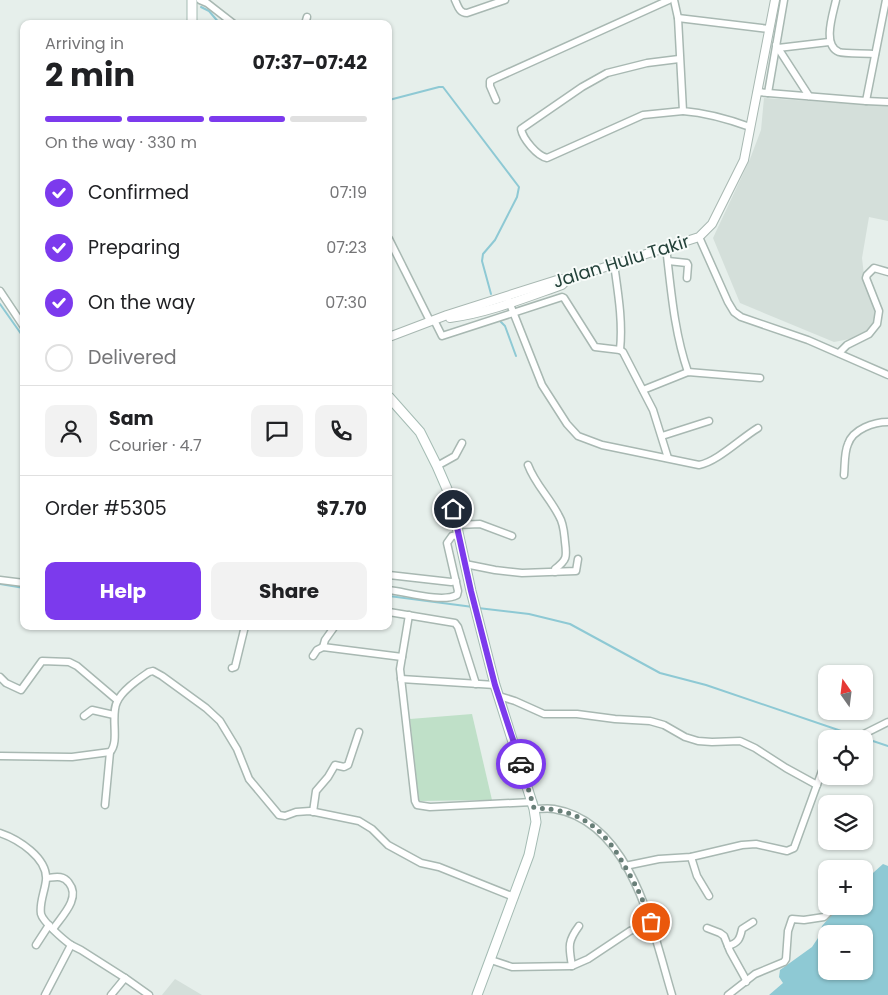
<!DOCTYPE html>
<html lang="en">
<head>
<meta charset="utf-8">
<style>
	:root { --surface:#fff; --page:#f2f2f2; --text:#202124; --muted:#757577; --line:#e0e0e0; --accent:#7c3aed }
	body { margin:0; font-family:Poppins,sans-serif; background:var(--page); color:var(--text); height:100vh; display:flex; flex-direction:column; font-size:19px; white-space:nowrap }
	* { box-sizing:border-box; margin:0 }
	p { font-size:16px; color:var(--muted) }
	.icon { flex:none; width:28px; height:28px; fill:none; stroke:currentColor; stroke-width:2; stroke-linecap:round; stroke-linejoin:round }
	.map { position:relative; flex:1; overflow:hidden }
	.details { position:absolute; left:20px; top:20px; width:372px; height:610px; display:flex; flex-direction:column; background:var(--surface); border-radius:10px; box-shadow:0 1px 4px #0004 }
	.details>* { flex:none }
	.needle { width:32px; rotate:346deg }
	.buttons { position:absolute; left:818px; top:665px; display:grid; gap:10px }
	.buttons a { display:grid; place-items:center; width:55px; height:55px; border-radius:10px; background:var(--surface); box-shadow:0 1px 4px #0004; font-size:25px }
	.pin { position:absolute; display:grid; place-items:center; width:42px; height:42px; color:#fff; margin:-21px; border:2px solid #fff; border-radius:50%; box-shadow:0 1px 5px #0007 }
	.courier { position:absolute; display:grid; place-items:center; width:50px; height:50px; margin:-25px; border:4px solid #7c3aed; border-radius:50%; background:#fff; color:#222; box-shadow:0 1px 6px #0007 }
	.overview em { font-style:normal; font-weight:700 }
	.overview div { display:flex; flex-direction:column-reverse }
	.overview { display:flex; align-items:center; justify-content:space-between; height:85px; padding:0 25px }
	h1 { font-size:32px; font-weight:700; line-height:38px }
	.bar { display:grid; grid-template-columns:repeat(4,1fr); gap:8px 5px; align-content:center; height:60px; padding:0 25px }
	.bar i { height:6px; border-radius:4px; background:var(--line) }
	.bar .on { background:var(--accent) }
	.bar p { grid-column:span 4 }
	.line { display:flex; align-items:center; gap:12px; padding:0 25px; border-top:1px solid var(--line) }
	.line div { flex:1 }
	.round { display:grid; place-items:center; flex:none; width:52px; height:52px; border-radius:10px; background:var(--page) }
	ol { padding:0 25px; list-style:none }
	li { display:flex; align-items:center; gap:15px; height:55px }
	li p { margin-inline-start:auto }
	li .icon { padding:5px; border-radius:50%; background:var(--accent); color:#fff; stroke-width:4 }
	li:last-child { color:var(--muted) }
	li i { width:28px; height:28px; border:2px solid var(--line); border-radius:50% }
	.button { display:flex; gap:10px; margin-top:auto; padding:10px 25px }
	.button a { flex:1; height:58px; border-radius:10px; background:var(--accent); color:#fff; font-size:20px; font-weight:700; line-height:58px; text-align:center }
	.button a+a { background:var(--page); color:var(--text) }
	.map>svg:first-child { display:block }
</style>
</head>
<body>
<div class="map">
<svg width="888" height="995" viewBox="0 0 888 995">
	<rect width="100%" height="100%" fill="#e6efeb"/>
	<!-- built -->
	<g fill="#d4dfda">
		<path d="M764,98L888,106V221L869,217L862,258L865,284L876,314L871,328L855,338L834,342L740,303L713,238L750,159L761,130Z"/>
		<path d="M175,979L202,995H162Z"/>
	</g>
	<!-- green -->
	<path fill="#bfe0c8" d="M472,714L492,800L419,801L410,719Z"/>
	<!-- water -->
	<path fill="#8ec9d4" fill-rule="evenodd" d="M883,864L888,866V995H769L783,983L779,977L780,970L812,947L818,938L822,926L839,906H864V881ZM826,934H864V971H826Z"/>
	<g fill="none" stroke-linecap="round" stroke-linejoin="round">
		<!-- stream -->
		<g stroke="#8ec9d4" stroke-width="2">
			<path d="M201,7L209,11L220,24"/>
			<path d="M389,100L439,87H443L519,187L517,197L495,240L483,254L482,261L491,294"/>
			<path d="M0,304L24,338"/>
			<path d="M500,321L505,326L516,356"/>
			<path d="M0,584L24,588"/>
			<path d="M389,596L473,607"/>
			<path d="M478,608L529,614L570,624L660,673L706,685L856,736"/>
			<path d="M861,737L888,746"/>
		</g>
		<defs>
			<g id="minor">
				<path d="M200,0L207,3L234,24"/>
				<path d="M455,0C458,6 459,13 467,13L505,0"/>
				<path d="M674,0L678,18L683,111C708,113 728,119 750,127"/>
				<path d="M836,0C833,14 822,45 839,52C845,54 866,53 875,54"/>
				<path d="M678,18L769,29"/>
				<path d="M305,24L307,17"/>
				<path d="M776,45L809,96"/>
				<path d="M778,48L829,42"/>
				<path d="M679,59L647,63L607,73L582,87L521,129C523,139 537,156 547,158L643,115L683,111"/>
				<path d="M757,92L866,101L886,0"/>
				<path d="M768,93L784,0"/>
				<path d="M496,100L490,86V81L494,79L669,0"/>
				<path d="M866,101L888,102"/>
				<path d="M699,237L728,302L734,312L741,317L808,340L888,375"/>
				<path d="M389,239L430,321"/>
				<path d="M666,247C671,289 674,332 688,372"/>
				<path d="M668,261L687,263L688,265L687,278"/>
				<path d="M614,264C618,293 623,321 620,350"/>
				<path d="M0,291L24,327"/>
				<path d="M508,299L542,385L567,424L578,436L602,445L699,465C717,462 741,438 758,428"/>
				<path d="M434,320L442,336L562,297L564,298L595,347L620,350L623,352L653,410L668,458"/>
				<path d="M839,353L847,345L869,334L877,324L879,311L866,278L867,275L874,268L888,272"/>
				<path d="M643,390L688,372L760,378"/>
				<path d="M662,436L709,421"/>
				<path d="M528,465C535,484 550,498 559,516C564,524 564,533 565,542C567,557 567,560 555,569V572"/>
				<path d="M437,466L455,456L462,443"/>
				<path d="M844,475C845,465 844,453 848,444C853,429 874,422 888,422"/>
				<path d="M457,525L480,524L512,536"/>
				<path d="M465,564L495,570L522,573L576,571L578,559"/>
				<path d="M389,575L451,582L456,581"/>
				<path d="M0,580L24,583"/>
				<path d="M389,590C406,592 442,603 457,595L458,591L447,543L452,536L459,535"/>
				<path d="M389,612L455,623L458,627L476,684"/>
				<path d="M409,615L400,669L415,801L417,805L430,807L533,802"/>
				<path d="M323,647L325,640L335,626"/>
				<path d="M313,656L317,650L323,647L402,657"/>
				<path d="M232,668L235,667L245,626"/>
				<path d="M0,677L6,683L21,690L42,661L69,662L77,666L117,700"/>
				<path d="M401,679L495,685"/>
				<path d="M499,696L515,701L544,714H577L615,719L650,721L664,725L685,737L698,741L712,742L740,741L755,748L786,768L817,785"/>
				<path d="M84,716L92,710L114,715"/>
				<path d="M854,739L888,722"/>
				<path d="M0,756L72,757L110,752C120,742 110,716 117,702C122,690 139,679 149,672L153,671L162,676L206,708L220,721L237,749L249,779L279,815L285,816L296,812L310,811L359,821L372,829L388,845L421,863L439,867L514,897"/>
				<path d="M105,805L110,752"/>
				<path d="M534,809C541,809 548,808 554,809C632,822 653,932 672,995"/>
				<path d="M313,812L316,791L328,777L335,765L344,767L348,765L359,732"/>
				<path d="M0,833C18,839 48,858 46,880C45,891 39,903 41,914C43,922 64,940 71,945L45,995"/>
				<path d="M691,857L697,876L709,896"/>
				<path d="M625,866L659,859L691,857L742,845L756,844L787,851L794,848L826,760"/>
				<path d="M47,878C56,877 63,875 69,883C81,898 62,916 53,929"/>
				<path d="M707,928L720,933L724,936L730,951L745,978L746,982"/>
				<path d="M36,945L49,925"/>
				<path d="M71,945L81,950L125,978"/>
				<path d="M728,946C738,943 740,939 742,929L753,922"/>
				<path d="M491,960L512,967L572,966L588,959L630,931L651,922"/>
				<path d="M572,966C569,947 567,942 579,926"/>
				<path d="M111,995L125,978L149,995"/>
				<path d="M728,995L755,974L784,962L786,959L788,931L792,919L804,920L824,917L835,906"/>
			</g>
			<g id="tertiary">
				<path d="M450,318C488,313 525,298 562,285L568,279"/>
				<path d="M389,337L447,315L560,279H568L699,237L712,224L744,160L775,0"/>
			</g>
			<g id="secondary">
				<path d="M192,24V0"/>
				<path d="M389,397L420,432L437,466L447,489L453,509L471,591L495,685L534,809L536,822L529,855L477,995"/>
			</g>
		</defs>
		<!-- minor casing -->
		<use href="#minor" stroke="#a8b8b2" stroke-width="9"/>
		<!-- tertiary casing -->
		<use href="#tertiary" stroke="#a8b8b2" stroke-width="10"/>
		<!-- secondary casing -->
		<use href="#secondary" stroke="#a4bbb3" stroke-width="11"/>
		<!-- minor -->
		<use href="#minor" stroke="#fff" stroke-width="6"/>
		<!-- tertiary -->
		<use href="#tertiary" stroke="#fff" stroke-width="8"/>
		<!-- secondary -->
		<use href="#secondary" stroke="#fff" stroke-width="9"/>
	</g>
	<g fill="none" stroke-linecap="round" stroke-linejoin="round">
		<!-- done -->
		<path stroke="#687f78" stroke-width="5" stroke-dasharray="0 9" d="M521,764L534,808C583,809 605,830 627,870C637,887 645,904 651,922"/>
		<!-- route -->
		<path stroke="#7c3aed" stroke-width="6" d="M453,509L471,591L495,685L521,764"/>
	</g>
	<g text-anchor="middle" dominant-baseline="central" stroke-width="4" stroke-linejoin="round" paint-order="stroke">
		<!-- street labels -->
		<g font-size="18" fill="#24423a" stroke="#f7fbf9">
			<text transform="translate(621 261) rotate(-17)">Jalan Hulu Takir</text>
		</g>
	</g>
</svg>
<div class="buttons">
<a><svg class="needle" viewBox="-14 -14 28 28"><path d="M0-13l5 13h-10z" fill="#e53935"/><path d="M0 13l5-13h-10z" fill="#757577"/></svg></a>
<a><svg class="icon" aria-label="locate" viewBox="0 0 24 24"><circle cx="12" cy="12" r="6"/><path d="M12 2v4M12 18v4M2 12h4M18 12h4"/></svg></a>
<a><svg class="icon" aria-label="layers" viewBox="0 0 24 24"><path d="M12 4l9 5-9 5-9-5zM3 14l9 5 9-5"/></svg></a>
<a>+</a>
<a>−</a>
</div>
<div class="pin" style="left:651px;top:922px;background:#ea580c"><svg class="icon" aria-label="bag" viewBox="0 0 24 24"><path d="M5 8h14l-1 12H6zM9 8a3 3 0 0 1 6 0"/></svg></div>
<div class="pin" style="left:453px;top:509px;background:#1f2937"><svg class="icon" aria-label="home" viewBox="0 0 24 24"><path d="M3 11l9-7 9 7M6 9v11h12V9"/></svg></div>
<div class="courier" style="left:521px;top:764px"><svg class="icon" aria-label="car" viewBox="0 0 24 24"><path d="M5 17H2v-5l4-1 3-4h7l3 4 3 1v5h-3M9 17h6M6 11h13"/><circle cx="7" cy="17" r="2"/><circle cx="17" cy="17" r="2"/></svg></div>
<section class="details">
<div class="overview"><div><h1>2 min</h1><p>Arriving in</p></div><em>07:37–07:42</em></div>
<div class="bar"><i class="on"></i><i class="on"></i><i class="on"></i><i></i><p>On the way · 330 m</p></div>
<ol>
<li><svg class="icon" aria-label="check" viewBox="0 0 24 24"><path d="M5 12l5 5 9-10"/></svg>Confirmed<p>07:19</p></li>
<li><svg class="icon" aria-label="check" viewBox="0 0 24 24"><path d="M5 12l5 5 9-10"/></svg>Preparing<p>07:23</p></li>
<li><svg class="icon" aria-label="check" viewBox="0 0 24 24"><path d="M5 12l5 5 9-10"/></svg>On the way<p>07:30</p></li>
<li><i></i>Delivered</li>
</ol>
<div class="line" style="height:90px"><a class="round"><svg class="icon" aria-label="person" viewBox="0 0 24 24"><circle cx="12" cy="8" r="4"/><path d="M4 21q1-7 8-7t8 7"/></svg></a><div><b>Sam</b><p>Courier · 4.7</p></div><a class="round"><svg class="icon" aria-label="chat" viewBox="0 0 24 24"><path d="M4 5h16v11H9l-5 4z"/></svg></a><a class="round"><svg class="icon" aria-label="phone" viewBox="0 0 24 24"><path d="M5 4h4l2 5-3 2q2 4 5 5l2-3 5 2v4C11 20 4 13 5 4z"/></svg></a></div>
<div class="line" style="height:65px"><div>Order #5305</div><b>$7.70</b></div>
<div class="button"><a>Help</a><a>Share</a></div>
</section>
</div>
</body>
</html>
